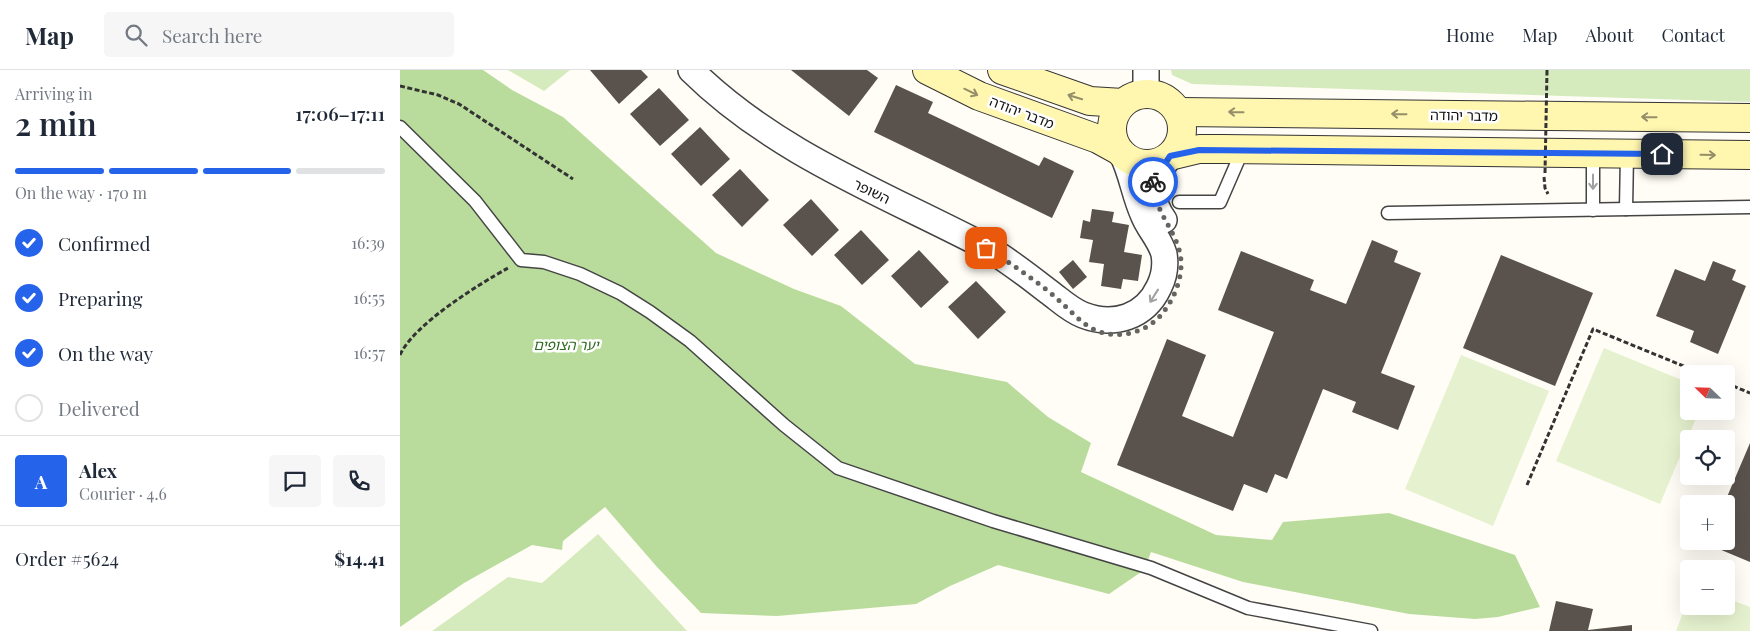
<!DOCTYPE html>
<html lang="en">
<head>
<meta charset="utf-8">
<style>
	:root { --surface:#fff; --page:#f6f6f7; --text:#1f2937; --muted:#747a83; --line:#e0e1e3; --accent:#2563eb }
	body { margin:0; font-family:"Playfair Display","Noto Sans Hebrew",serif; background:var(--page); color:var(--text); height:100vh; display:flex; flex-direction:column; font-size:19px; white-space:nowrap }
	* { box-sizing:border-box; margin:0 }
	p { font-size:16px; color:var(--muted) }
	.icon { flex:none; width:28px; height:28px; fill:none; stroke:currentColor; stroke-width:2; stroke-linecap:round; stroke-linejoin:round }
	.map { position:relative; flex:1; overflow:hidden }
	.drawer { display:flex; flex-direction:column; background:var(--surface); width:400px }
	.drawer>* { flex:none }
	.needle { width:32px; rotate:293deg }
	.tools { position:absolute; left:1280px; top:295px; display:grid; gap:10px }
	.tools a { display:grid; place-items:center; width:55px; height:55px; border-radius:5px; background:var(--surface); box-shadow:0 5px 20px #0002; font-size:25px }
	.pin { position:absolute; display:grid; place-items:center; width:42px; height:42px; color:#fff; margin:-21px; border-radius:10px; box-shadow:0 2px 8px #0006 }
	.courier { position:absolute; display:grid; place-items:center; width:50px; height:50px; margin:-25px; border:4px solid #2563eb; border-radius:50%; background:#fff; color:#222; box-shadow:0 1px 6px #0007 }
	.headline em { font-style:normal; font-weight:600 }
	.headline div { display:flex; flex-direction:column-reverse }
	.headline { display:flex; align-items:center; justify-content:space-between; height:85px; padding:0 15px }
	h1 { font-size:32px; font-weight:600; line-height:38px }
	.bar { display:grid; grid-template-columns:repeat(4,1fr); gap:8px 5px; align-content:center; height:60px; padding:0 15px }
	.bar i { height:6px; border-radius:4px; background:var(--line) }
	.bar .current { background:var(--accent) }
	.bar p { grid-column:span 4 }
	.line { display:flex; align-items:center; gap:12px; padding:0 15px; border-top:1px solid var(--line) }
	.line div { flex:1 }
	.round { display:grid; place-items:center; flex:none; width:52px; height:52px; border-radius:5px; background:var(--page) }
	ol { padding:0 15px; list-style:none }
	li { display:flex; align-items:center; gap:15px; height:55px }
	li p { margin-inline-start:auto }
	li .icon { padding:5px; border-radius:50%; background:var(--accent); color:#fff; stroke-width:4 }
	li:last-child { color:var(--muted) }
	li i { width:28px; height:28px; border:2px solid var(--line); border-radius:50% }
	header { display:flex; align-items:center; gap:30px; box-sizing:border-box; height:70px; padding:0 25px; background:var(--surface); border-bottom:1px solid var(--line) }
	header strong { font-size:24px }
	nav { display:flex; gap:28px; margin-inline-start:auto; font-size:18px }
	.search { width:350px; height:45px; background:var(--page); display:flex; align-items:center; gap:12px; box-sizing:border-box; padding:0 18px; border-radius:5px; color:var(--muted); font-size:19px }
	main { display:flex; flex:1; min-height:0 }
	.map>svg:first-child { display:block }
</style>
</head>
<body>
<header>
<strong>Map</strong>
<div class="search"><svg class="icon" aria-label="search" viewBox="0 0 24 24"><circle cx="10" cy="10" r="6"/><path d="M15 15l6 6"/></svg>Search here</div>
<nav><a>Home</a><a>Map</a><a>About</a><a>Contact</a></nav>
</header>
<main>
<section class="drawer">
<div class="headline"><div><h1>2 min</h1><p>Arriving in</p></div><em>17:06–17:11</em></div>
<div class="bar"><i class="current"></i><i class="current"></i><i class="current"></i><i></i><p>On the way · 170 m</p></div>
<ol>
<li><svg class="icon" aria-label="check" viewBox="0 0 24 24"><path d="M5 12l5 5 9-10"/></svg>Confirmed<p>16:39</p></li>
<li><svg class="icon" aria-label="check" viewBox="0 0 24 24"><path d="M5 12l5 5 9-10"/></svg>Preparing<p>16:55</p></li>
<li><svg class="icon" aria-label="check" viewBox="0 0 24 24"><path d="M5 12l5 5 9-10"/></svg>On the way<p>16:57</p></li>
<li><i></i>Delivered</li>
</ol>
<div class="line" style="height:90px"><b class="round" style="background:var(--accent);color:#fff">A</b><div><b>Alex</b><p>Courier · 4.6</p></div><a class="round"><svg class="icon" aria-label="chat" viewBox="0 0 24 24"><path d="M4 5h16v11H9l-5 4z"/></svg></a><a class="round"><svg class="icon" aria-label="phone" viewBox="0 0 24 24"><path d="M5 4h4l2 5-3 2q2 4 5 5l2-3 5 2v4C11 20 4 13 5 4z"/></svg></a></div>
<div class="line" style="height:65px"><div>Order #5624</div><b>$14.41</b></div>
</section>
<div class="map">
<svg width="1350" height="561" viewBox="0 0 1350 561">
	<rect width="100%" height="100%" fill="#fffdf5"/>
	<!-- green -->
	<g fill="#d5ebbd">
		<path d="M108,0H170L144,21Z"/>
		<path d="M771,0H1350V32L792,14L772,5Z"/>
		<path d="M198,464L287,561H32L108,507L142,513Z"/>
	</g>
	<!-- forest -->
	<path fill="#b9dc9c" d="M0,0H83L112,20L163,47L316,183L394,219L441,236L515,294L607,312L648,347L691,373L681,402L816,465L872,470L883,452L989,443L1115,485L1140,537L1098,547L1075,549L1009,544L843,512L751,482L744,500L709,524L598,495L550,516L516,534L377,546L301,543L257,497L205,437L163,471L162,480L132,475L64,513L0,557Z"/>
	<!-- pitch -->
	<g fill="#e6f2cf">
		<path d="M1204,278L1289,313V341H1299L1260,434L1156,391Z"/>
		<path d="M1061,285L1149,321L1093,456L1005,419Z"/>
		<path d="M1289,528V536H1326V528L1350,537V561H1276Z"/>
	</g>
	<!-- building -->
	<g fill="#5a524d">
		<path d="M190,0H241L248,7L219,34Z"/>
		<path d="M391,0H467L478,8L449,46Z"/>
		<path d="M496,15L533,32L528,43L639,96L644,87L674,101L652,148L474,62Z"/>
		<path d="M259,18L289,50L260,76L230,44Z"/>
		<path d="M300,57L330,89L301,116L271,84Z"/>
		<path d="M340,99L369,130L342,157L312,125Z"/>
		<path d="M411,129L439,160L412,186L383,155Z"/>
		<path d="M692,139L714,142L712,152L729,155L724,182L742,185L738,211L723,209L721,219L701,216L704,194L689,192L693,170L680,168L683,150L690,152Z"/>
		<path d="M461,160L489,190L462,215L434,185Z"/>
		<path d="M972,170L998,181L994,192L1021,203L981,303L1015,316L998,360L952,342L956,332L923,319L887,409L875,404L867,423L844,414L833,441L717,395L767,269L806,285L782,346L833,367L874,262L818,240L841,181L914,210L910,220L946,234Z"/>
		<path d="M519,180L549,212L521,238L491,206Z"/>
		<path d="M1101,185L1193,223L1155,316L1063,278Z"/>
		<path d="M673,190L687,207L673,219L659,202Z"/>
		<path d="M1313,191L1336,200L1332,210L1346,216L1318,284L1290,272L1294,261L1256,246L1275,199L1305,211Z"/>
		<path d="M576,211L606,242L578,269L548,237Z"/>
		<path d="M1350,373V492L1307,474L1308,471H1326V434H1324Z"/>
		<path d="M1156,531L1193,539L1188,560L1232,555V561H1149Z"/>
	</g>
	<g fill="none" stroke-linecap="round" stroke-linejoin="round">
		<defs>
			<g id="lane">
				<path d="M0,57L75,131L121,190L144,192L180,204L220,223L250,242L290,271L384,355L438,398L593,451L751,498L848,538L971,561"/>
				<path d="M1193,84V140"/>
				<path d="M779,132H820L843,79"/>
				<path d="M1226,139L1227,84"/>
				<path d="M988,143L1350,137"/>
			</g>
			<g id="street">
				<path d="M291,0C374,82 482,123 584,176C607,189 628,206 649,222C660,230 670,240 683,245C714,257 745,247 759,217C764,207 766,196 764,184C760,169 748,158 743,144C734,124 732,104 722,84"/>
				<path d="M746,23V0"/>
				<path d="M764,150C747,126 752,111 767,90"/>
			</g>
			<g id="secondary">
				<path d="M527,0L579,26L698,69L718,80"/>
				<path d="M602,0L690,31L723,33"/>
				<circle cx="747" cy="59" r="35"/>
				<path d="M779,42L1350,48"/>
				<path d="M770,86L799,79H821L1350,85"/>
			</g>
		</defs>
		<!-- lane casing -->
		<use href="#lane" stroke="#444" stroke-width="15"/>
		<!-- street casing -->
		<use href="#street" stroke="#444" stroke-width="28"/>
		<!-- secondary casing -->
		<use href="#secondary" stroke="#333" stroke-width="30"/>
		<!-- path -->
		<g stroke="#333" stroke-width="3" stroke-dasharray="5 2.5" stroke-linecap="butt">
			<path d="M1147,1V0"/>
			<path d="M0,16L38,25L59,34L173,109"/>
			<path d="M1144,107L1145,118L1148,124"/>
			<path d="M0,285C14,254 78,215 108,198"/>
			<path d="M1326,313L1350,323"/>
			<path d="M1127,415L1193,259L1303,304"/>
		</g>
		<!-- lane -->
		<use href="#lane" stroke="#fff" stroke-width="12"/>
		<!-- street -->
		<use href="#street" stroke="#fff" stroke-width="25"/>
		<!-- secondary -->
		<use href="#secondary" stroke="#fff6b0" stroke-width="28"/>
		<!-- path-bridge -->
		<path stroke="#333" stroke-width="3" stroke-dasharray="5 2.5" stroke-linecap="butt" d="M1145,103L1147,1"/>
	</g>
	<!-- one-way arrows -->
	<defs><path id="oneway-shaft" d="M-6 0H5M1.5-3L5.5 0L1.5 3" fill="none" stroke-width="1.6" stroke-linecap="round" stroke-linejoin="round" transform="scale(1.25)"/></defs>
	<g stroke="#948f68">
		<use href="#oneway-shaft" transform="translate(571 22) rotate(26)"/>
		<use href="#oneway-shaft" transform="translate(675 27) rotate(-163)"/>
		<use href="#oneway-shaft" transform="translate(836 42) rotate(-179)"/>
		<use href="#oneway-shaft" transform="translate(999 44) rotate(-179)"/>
		<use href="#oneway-shaft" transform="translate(1249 47) rotate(-179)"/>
		<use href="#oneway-shaft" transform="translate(1308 85) rotate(1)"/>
	</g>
	<g stroke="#a0a0a0">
		<use href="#oneway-shaft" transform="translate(1193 112) rotate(90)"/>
		<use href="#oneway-shaft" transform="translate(754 226) rotate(122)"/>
	</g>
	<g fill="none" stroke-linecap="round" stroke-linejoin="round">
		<!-- done -->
		<path stroke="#646461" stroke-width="5" stroke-dasharray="0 9" d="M586,178C607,191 628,205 648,221C661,231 672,244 685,254C708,272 743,266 761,245C772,232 780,215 781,197C783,165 753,144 753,112"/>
		<!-- route -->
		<path stroke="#2563eb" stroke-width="6" d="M753,112L770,86L799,80L1262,84"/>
	</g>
	<g text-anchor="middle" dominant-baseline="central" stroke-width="5" stroke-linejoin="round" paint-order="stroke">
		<!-- street labels -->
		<g font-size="14" fill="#111" stroke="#fff">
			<text transform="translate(622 42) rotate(21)">מדבר יהודה</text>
			<text transform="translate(1064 45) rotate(1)">מדבר יהודה</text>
			<text transform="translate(472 121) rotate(26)">השופר</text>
		</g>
		<!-- park labels -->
		<g font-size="14" font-style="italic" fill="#2f6b1f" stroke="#fff">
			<text x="166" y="274">יער הצופים</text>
		</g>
	</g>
</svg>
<div class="tools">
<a><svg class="needle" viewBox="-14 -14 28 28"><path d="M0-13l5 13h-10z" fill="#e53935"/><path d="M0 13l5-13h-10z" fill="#747a83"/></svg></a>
<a><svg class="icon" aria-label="locate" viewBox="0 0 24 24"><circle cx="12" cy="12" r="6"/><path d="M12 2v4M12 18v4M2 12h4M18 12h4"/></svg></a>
<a>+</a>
<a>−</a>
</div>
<div class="pin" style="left:586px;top:178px;background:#ea580c"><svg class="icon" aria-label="bag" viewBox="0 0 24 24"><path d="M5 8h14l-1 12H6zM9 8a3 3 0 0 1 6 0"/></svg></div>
<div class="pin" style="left:1262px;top:84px;background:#1f2937"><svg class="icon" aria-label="home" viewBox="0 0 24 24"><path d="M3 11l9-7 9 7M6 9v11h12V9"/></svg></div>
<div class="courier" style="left:753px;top:112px"><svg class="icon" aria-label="bike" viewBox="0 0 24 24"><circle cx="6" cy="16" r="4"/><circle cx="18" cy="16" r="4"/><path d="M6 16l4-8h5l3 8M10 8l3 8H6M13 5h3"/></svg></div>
</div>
</main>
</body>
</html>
